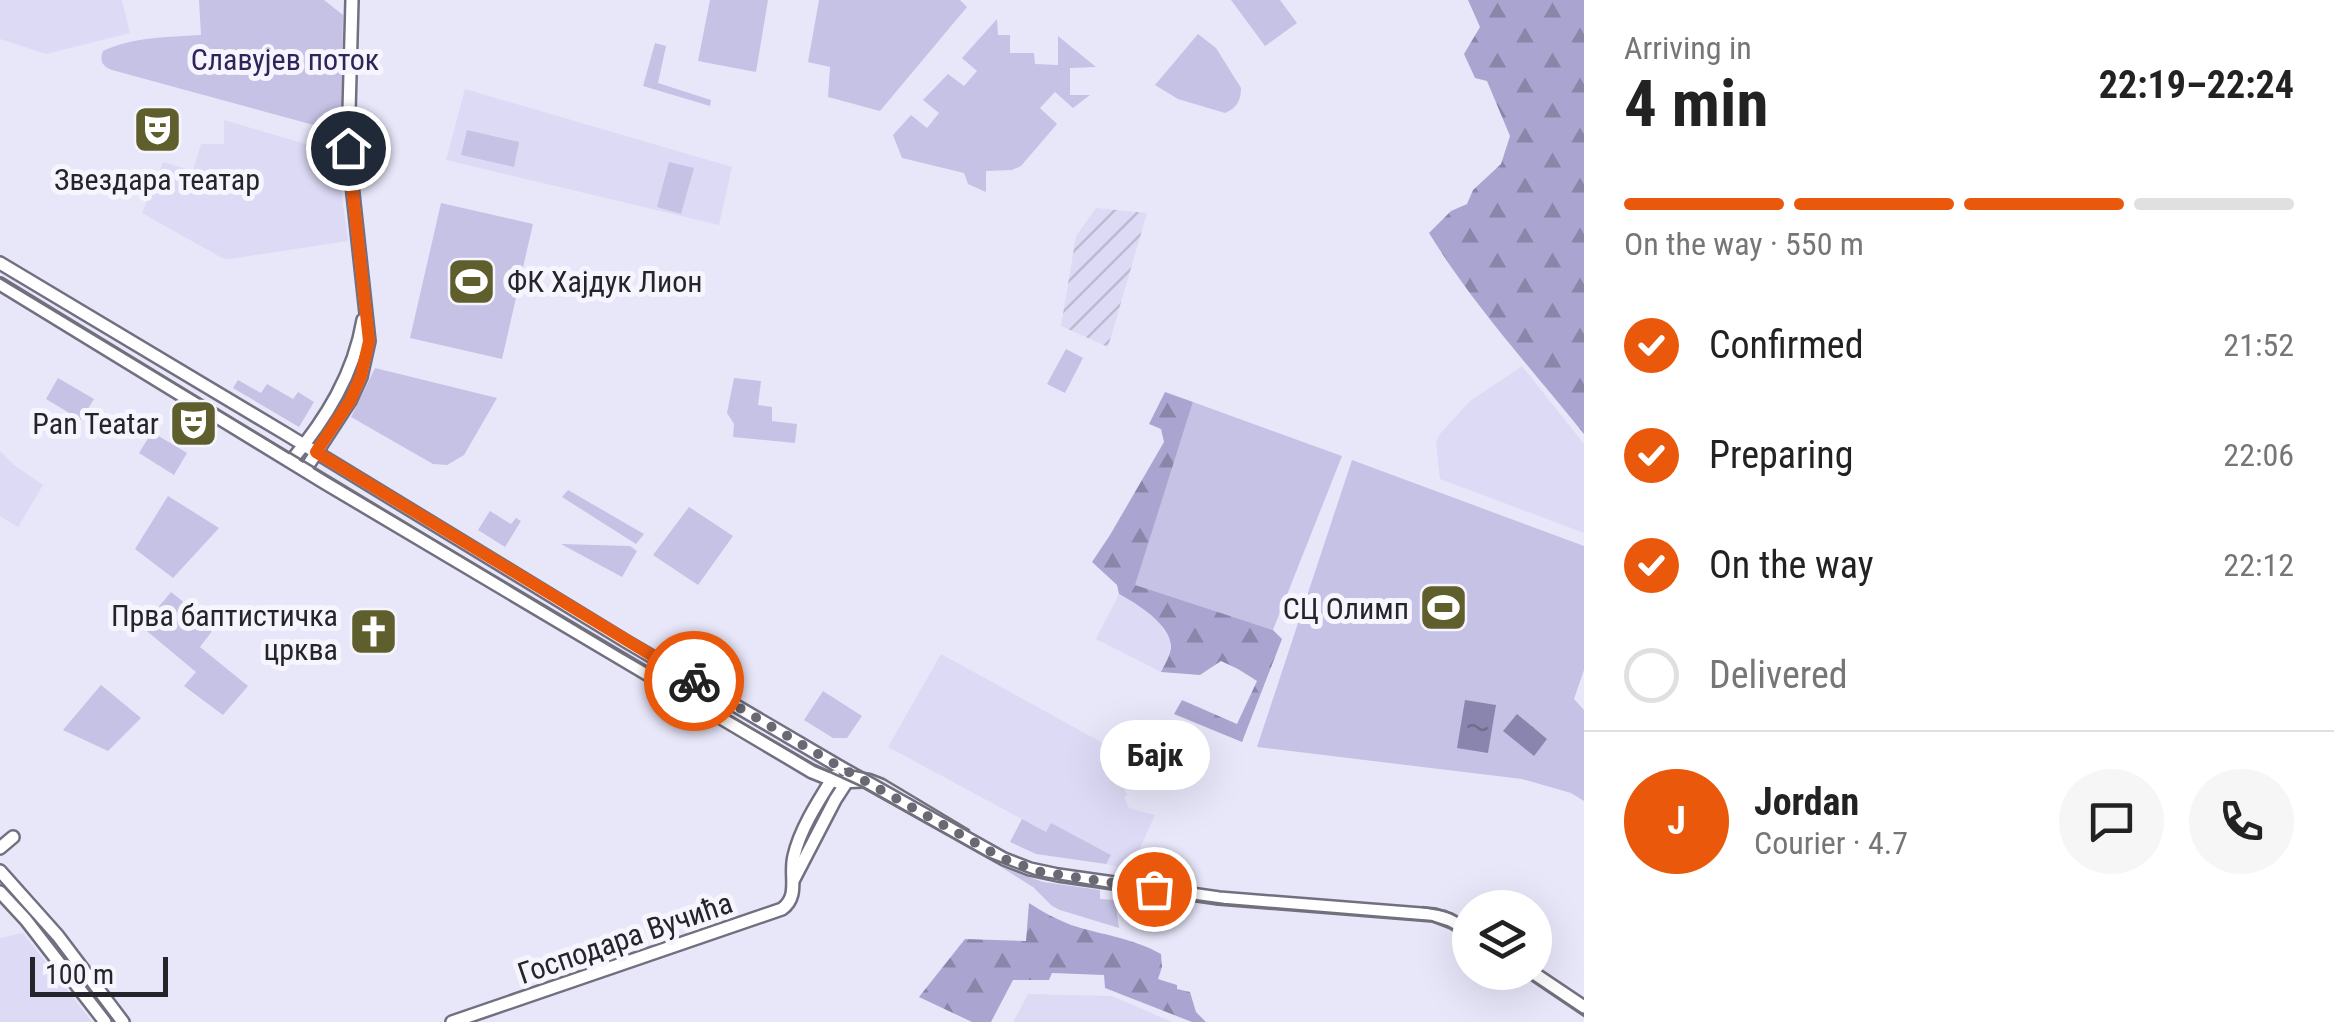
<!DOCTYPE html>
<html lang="en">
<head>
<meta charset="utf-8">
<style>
	:root { --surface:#fff; --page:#f6f6f6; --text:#222; --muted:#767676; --line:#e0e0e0; --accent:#ea580c }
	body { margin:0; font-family:"Roboto Condensed",sans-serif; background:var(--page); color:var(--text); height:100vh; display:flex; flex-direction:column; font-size:38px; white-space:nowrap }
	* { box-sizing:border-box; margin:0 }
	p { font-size:32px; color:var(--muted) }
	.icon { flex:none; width:55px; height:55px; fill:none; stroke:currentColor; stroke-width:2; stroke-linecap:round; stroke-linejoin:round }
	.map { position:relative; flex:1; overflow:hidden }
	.side { display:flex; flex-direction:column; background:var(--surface); width:750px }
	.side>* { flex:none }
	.controls { position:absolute; left:1452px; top:890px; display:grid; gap:20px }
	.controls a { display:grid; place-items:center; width:100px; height:100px; border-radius:50%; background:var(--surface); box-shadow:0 10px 40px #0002; font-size:50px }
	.scale { position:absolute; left:30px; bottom:25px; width:138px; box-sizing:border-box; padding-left:10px; border:5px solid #24242b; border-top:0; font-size:28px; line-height:35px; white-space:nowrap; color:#24242b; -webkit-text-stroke:8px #f6f5fd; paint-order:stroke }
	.pin { position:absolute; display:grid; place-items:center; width:85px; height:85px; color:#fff; margin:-42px; border:5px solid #fff; border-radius:50%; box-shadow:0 2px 10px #0007 }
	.courier { position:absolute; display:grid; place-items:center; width:100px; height:100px; margin:-50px; border:8px solid #ea580c; border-radius:50%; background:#fff; color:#222; box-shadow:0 2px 12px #0007 }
	.bubble { position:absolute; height:70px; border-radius:35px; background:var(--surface); box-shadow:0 10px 40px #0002; font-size:32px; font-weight:700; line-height:70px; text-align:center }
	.summary em { font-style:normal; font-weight:700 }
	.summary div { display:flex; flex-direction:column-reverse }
	.summary { display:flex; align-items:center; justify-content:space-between; height:170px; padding:0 40px }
	h1 { font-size:65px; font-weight:700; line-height:75px }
	.bar { display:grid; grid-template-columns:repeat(4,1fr); gap:15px 10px; align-content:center; height:120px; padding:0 40px }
	.bar i { height:12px; border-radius:8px; background:var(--line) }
	.bar .on { background:var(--accent) }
	.bar p { grid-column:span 4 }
	.line { display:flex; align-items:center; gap:25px; padding:0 40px; border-top:2px solid var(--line) }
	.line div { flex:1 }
	.round { display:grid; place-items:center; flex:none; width:105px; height:105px; border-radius:52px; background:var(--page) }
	ol { padding:0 40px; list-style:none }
	li { display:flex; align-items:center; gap:30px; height:110px }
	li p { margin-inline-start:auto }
	li .icon { padding:10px; border-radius:50%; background:var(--accent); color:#fff; stroke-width:4 }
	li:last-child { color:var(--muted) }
	li i { width:55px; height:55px; border:5px solid var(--line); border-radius:50% }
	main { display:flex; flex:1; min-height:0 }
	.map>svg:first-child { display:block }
</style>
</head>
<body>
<main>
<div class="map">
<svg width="1584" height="1022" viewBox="0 0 1584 1022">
	<defs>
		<pattern id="industrial-furrows" width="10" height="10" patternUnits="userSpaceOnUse" patternTransform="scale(2.5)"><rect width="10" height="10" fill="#dcdaf5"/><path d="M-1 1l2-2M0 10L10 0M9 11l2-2" fill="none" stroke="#bdbbd2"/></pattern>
		<pattern id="forest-firs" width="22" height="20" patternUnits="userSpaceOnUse" patternTransform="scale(2.5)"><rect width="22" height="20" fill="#a9a5d0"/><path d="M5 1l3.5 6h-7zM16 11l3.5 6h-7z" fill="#8986a9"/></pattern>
		<pattern id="water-ripples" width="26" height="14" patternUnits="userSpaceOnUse" patternTransform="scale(2.5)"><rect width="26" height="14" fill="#8985ae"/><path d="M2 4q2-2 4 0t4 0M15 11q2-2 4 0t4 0" fill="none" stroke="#706d8e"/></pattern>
	</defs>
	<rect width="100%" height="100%" fill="#e8e7fa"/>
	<!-- built -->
	<g fill="#dcdaf5">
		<path d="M0,0H122L130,33L46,54L0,39Z"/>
		<path d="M465,89L732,167L719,225L446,160Z"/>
		<path d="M224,120L336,153L348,241L229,259L222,258L142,213L163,162L193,171L201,144H224Z"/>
		<path d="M1522,366L1584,444V533L1440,479L1436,444L1439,435L1470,401Z"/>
		<path d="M0,451L14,465L43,485L18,527L0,516Z"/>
		<path d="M1119,594L1142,607L1159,623L1170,640L1171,652L1161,672L1096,639Z"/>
		<path d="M941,654L1101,742L1127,795L1124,797L1129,808L1155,815L1131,868L1128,870L1106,864L1111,855L1052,824L1046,832L888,747Z"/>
		<path d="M23,933L92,1022H0V938Z"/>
		<path d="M1028,994L1112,996L1172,1022H1013Z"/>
	</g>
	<!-- industrial -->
	<path fill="url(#industrial-furrows)" d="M1096,208L1147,213L1108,347L1061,326L1076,236Z"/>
	<!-- green -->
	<g fill="#c5c2e5">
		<path d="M199,0H324L343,15L341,125L332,130L112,70C103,67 99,61 103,51C131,37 170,37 201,35Z"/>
		<path d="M710,0H768L756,72L698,61Z"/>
		<path d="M819,0H960L967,7L880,111L828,97L830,67L808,62Z"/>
		<path d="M1231,0H1280L1297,23L1265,46Z"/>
		<path d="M997,19L998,35H1010V53H1034L1035,64L1058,65V36L1096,67L1070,68V95H1090L1073,108L1055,92L1040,108L1057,124L1021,166L1012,170L986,171V192L968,184L964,173L902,158L893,135L911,115L927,128L939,113L923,100L948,74L964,86L977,71L962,58Z"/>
		<path d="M1198,34L1216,48L1241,88C1241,100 1237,108 1225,113L1178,99L1155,85Z"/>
		<path d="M655,43L666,46L658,83L711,100L710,106L643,86Z"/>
		<path d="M467,130L519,142L514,167L461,155Z"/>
		<path d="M669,162L694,168L681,214L657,207Z"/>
		<path d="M441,203L533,224L502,359L410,338Z"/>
		<path d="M1066,349L1083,358L1065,393L1047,384Z"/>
		<path d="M375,368L497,398L464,455L447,465L433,464L351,417Z"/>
		<path d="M58,378L94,399L81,420L46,399Z"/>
		<path d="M734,378L761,381L758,405L772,407V421L797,424L795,443L733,437L734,424L727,413Z"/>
		<path d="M238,380L261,393L267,384L293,399L298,392L314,402L299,427L233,388Z"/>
		<path d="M1193,402L1342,456L1273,630L1134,586Z"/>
		<path d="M152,432L187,453L174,475L139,453Z"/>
		<path d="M1352,460L1584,546V670L1574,699L1584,710V801L1571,793L1522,779L1257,747Z"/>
		<path d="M568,490L644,534L636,544L562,497Z"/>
		<path d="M168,496L219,528L173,578L135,549Z"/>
		<path d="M689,507L733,536L698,585L653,555Z"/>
		<path d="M490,511L511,524L516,518L521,521L505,547L478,530Z"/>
		<path d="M561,544L630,546L637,551L622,577Z"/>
		<path d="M171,592L215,627L200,647L248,686L223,715L184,686L196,672L142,627Z"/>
		<path d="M101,685L141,718L108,751L63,730Z"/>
		<path d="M823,691L862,716L847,738H833L804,720Z"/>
		<path d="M1022,819L1046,832L1051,823L1111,855L1106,864L1036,854L1010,842Z"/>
		<path d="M1001,867L1043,882L1100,890V899L1115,900L1119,928L1060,910L1052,906L1033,887Z"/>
	</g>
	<!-- forest -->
	<g fill="url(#forest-firs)">
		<path d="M1468,0H1584V434C1531,368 1473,305 1429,233L1451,211L1467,204L1473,190L1501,164L1510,136L1487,81L1475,78L1464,54L1480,27Z"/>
		<path d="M1165,392L1193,402L1135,585L1273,630L1282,639L1242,742L1174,714L1182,700L1237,724L1257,681L1238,669L1221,661L1200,675L1161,672C1165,664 1170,656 1171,648C1172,625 1136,603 1119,594L1117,585L1092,562L1110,535L1164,442L1161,429L1149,424Z"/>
		<path d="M1029,903C1043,912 1056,919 1071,925C1102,935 1133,938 1161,954L1162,967L1158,979L1177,985V989L1190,992L1196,1012L1206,1022H1192L1105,988L1104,975L1052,973L1049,980H1013L991,1022H972L919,997L965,939L1026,941Z"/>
	</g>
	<!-- water -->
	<g fill="url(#water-ripples)">
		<path d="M1465,700L1496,705L1488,753L1457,748Z"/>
		<path d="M1517,714L1547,739L1534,756L1503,731Z"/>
	</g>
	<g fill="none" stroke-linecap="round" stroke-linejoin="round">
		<defs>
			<g id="secondary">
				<path d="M0,263L286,434L627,642L840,767L1004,859L1030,869L1058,875L1219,898L1434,915L1450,920L1470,931"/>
				<path d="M0,284L325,483L812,772L837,782L863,781"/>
				<path d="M291,461C326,419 354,374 363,320"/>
				<path d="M305,470L350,401L361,377L369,341L348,148L352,0"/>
				<path d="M0,848L13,837"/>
				<path d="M0,871L58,936L123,1022"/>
				<path d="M794,879L835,800L850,777"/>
				<path d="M0,892L26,920L105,1022"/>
				<path d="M1532,972L1584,1007"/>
				<path d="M452,1022L782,909C800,896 789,875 794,856C800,829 819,800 834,776"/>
			</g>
		</defs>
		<!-- secondary casing -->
		<use href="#secondary" stroke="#716f80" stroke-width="16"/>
		<!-- secondary -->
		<use href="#secondary" stroke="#fff" stroke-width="11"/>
		<!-- tram -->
		<g stroke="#71717c" stroke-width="2.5">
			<path d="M0,278L620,652L815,765L865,788L987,857L1037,876L1121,890L1224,904L1431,921L1449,928L1470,941"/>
			<path d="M845,769L871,774L884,779L969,830"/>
			<path d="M1423,907L1446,911L1470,923"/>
			<path d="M1519,972L1584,1016"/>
		</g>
	</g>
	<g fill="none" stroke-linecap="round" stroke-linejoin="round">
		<!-- done -->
		<path stroke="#696873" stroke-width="10" stroke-dasharray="0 18" d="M694,681L840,767L1004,859L1041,872L1154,889"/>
		<!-- route -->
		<path stroke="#ea580c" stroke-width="12" d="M348,148L369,341L361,376L350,401L316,452L694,681"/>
	</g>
	<!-- icons -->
	<defs>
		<symbol id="theatre-square" viewBox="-11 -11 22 22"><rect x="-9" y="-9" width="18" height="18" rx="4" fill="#5e5f2c" stroke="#f6f5fd"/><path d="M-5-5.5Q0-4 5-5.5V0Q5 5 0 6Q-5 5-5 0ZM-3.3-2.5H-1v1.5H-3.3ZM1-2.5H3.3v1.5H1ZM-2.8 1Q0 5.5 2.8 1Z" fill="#fff"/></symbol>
		<symbol id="stadium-square" viewBox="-11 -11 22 22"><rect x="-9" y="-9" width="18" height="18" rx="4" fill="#5e5f2c" stroke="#f6f5fd"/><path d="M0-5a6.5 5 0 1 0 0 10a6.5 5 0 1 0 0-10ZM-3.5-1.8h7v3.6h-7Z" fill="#fff"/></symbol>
		<symbol id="church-square" viewBox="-11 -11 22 22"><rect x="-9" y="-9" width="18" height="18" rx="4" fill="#5e5f2c" stroke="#f6f5fd"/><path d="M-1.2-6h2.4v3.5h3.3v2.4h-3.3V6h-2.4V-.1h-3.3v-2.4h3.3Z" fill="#fff"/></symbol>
	</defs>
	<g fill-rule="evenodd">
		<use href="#theatre-square" x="130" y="102" width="55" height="55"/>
		<use href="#stadium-square" x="444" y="254" width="55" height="55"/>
		<use href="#theatre-square" x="166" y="396" width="55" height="55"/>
		<use href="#stadium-square" x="1416" y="580" width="55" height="55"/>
		<use href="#church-square" x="346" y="604" width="55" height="55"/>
	</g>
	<g text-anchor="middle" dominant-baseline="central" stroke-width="10" stroke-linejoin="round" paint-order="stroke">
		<!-- park labels -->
		<g font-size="30" fill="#2f2459" stroke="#f6f5fd">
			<text x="285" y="59">Славујев поток</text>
		</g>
		<!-- poi labels -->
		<g font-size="30" fill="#24242b" stroke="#f6f5fd" text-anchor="end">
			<text x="157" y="179" text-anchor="middle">Звездара театар</text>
			<text x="507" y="281" text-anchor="start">ФК Хајдук Лион</text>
			<text x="159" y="423">Pan Teatar</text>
			<text x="1409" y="608">СЦ Олимп</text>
			<text x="338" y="615">Прва баптистичка<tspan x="338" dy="34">црква</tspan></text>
		</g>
		<!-- street labels -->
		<g font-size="30" fill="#24242b" stroke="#f6f5fd">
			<text transform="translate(625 938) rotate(-19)">Господара Вучића</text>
		</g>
	</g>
</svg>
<div class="controls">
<a><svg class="icon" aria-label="layers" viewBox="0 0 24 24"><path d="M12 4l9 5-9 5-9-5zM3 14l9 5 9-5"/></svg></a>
</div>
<div class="scale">100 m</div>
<div class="pin" style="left:1154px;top:889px;background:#ea580c"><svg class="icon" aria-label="bag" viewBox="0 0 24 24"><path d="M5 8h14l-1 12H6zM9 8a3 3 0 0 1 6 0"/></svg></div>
<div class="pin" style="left:348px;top:148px;background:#1f2937"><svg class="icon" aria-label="home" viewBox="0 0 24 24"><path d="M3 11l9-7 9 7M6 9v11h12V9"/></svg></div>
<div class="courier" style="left:694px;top:681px"><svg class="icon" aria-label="bike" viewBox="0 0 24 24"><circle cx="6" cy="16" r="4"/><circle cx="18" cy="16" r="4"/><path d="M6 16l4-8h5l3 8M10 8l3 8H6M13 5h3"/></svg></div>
<div class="bubble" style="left:1100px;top:720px;width:110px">Бајк</div>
</div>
<section class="side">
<div class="summary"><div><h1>4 min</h1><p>Arriving in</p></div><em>22:19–22:24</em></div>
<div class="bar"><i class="on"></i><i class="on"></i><i class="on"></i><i></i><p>On the way · 550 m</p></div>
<ol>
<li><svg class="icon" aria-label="check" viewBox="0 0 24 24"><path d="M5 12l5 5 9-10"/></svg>Confirmed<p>21:52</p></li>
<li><svg class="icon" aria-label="check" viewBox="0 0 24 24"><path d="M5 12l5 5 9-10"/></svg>Preparing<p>22:06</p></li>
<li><svg class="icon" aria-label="check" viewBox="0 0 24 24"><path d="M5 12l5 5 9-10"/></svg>On the way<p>22:12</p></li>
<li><i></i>Delivered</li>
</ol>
<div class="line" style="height:180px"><b class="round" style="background:var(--accent);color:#fff">J</b><div><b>Jordan</b><p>Courier · 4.7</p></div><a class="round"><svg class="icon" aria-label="chat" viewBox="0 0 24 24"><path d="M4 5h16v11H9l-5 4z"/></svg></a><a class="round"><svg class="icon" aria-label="phone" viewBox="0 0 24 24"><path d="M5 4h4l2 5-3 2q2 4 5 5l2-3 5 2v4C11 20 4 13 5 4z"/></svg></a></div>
</section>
</main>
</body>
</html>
